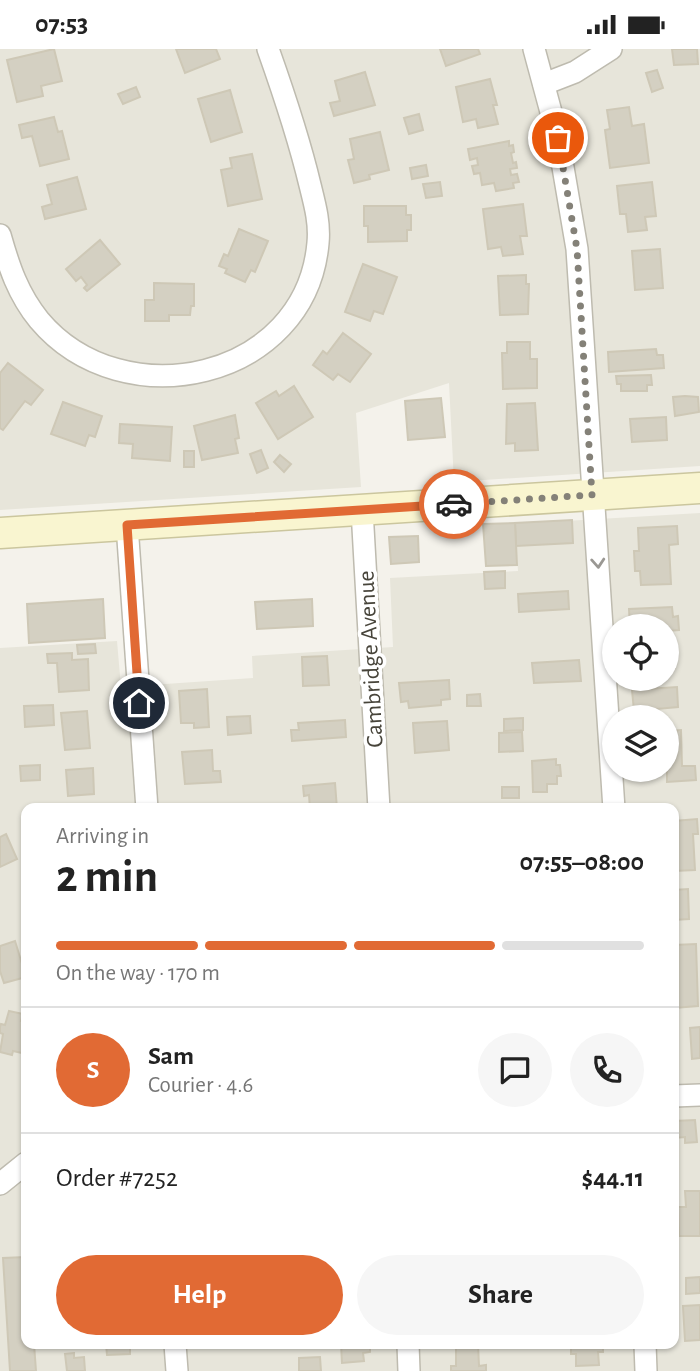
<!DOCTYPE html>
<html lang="en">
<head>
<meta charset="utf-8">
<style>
	:root { --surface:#fff; --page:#f6f6f6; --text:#222; --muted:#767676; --line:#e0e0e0; --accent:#e16a34 }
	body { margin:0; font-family:"Alegreya Sans",sans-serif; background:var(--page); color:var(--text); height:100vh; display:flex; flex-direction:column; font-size:26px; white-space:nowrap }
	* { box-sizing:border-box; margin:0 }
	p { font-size:23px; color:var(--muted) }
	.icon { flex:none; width:38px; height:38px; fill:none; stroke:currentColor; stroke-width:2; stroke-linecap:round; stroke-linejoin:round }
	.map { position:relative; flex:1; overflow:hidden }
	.side { position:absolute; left:21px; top:754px; width:658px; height:546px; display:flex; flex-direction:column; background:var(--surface); border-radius:14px; box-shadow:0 2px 5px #0004 }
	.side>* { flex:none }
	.fabs { position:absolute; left:602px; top:565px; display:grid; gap:14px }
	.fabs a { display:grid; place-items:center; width:77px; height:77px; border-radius:50%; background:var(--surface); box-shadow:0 2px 5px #0004; font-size:35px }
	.pin { position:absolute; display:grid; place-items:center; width:60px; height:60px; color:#fff; margin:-30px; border:4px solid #fff; border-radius:50%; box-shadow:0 2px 7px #0007 }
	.courier { position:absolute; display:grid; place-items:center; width:70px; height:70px; margin:-35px; border:5px solid #e16a34; border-radius:50%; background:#fff; color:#222; box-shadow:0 2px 9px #0007 }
	.summary em { font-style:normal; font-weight:700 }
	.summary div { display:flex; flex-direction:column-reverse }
	.summary { display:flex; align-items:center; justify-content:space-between; height:119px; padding:0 35px }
	h1 { font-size:46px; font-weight:700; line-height:52px }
	.bar { display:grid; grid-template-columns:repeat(4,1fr); gap:10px 7px; align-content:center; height:84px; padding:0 35px }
	.bar i { height:9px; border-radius:5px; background:var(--line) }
	.bar .selected { background:var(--accent) }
	.bar p { grid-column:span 4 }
	.line { display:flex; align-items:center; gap:18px; padding:0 35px; border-top:2px solid var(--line) }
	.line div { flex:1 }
	.round { display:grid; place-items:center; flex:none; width:74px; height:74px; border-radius:37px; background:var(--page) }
	.button { display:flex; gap:14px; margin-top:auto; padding:14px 35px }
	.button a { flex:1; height:80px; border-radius:42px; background:var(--accent); color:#fff; font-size:28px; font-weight:700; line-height:80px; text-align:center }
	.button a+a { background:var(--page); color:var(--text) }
	.status { display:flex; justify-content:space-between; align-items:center; height:49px; padding:0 35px; background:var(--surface); direction:ltr }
	.status svg { height:19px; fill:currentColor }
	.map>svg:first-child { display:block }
</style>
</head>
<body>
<div class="status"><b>07:53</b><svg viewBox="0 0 49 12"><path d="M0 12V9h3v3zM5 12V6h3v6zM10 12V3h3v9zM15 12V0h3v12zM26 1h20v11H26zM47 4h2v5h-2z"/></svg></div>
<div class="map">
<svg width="700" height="1322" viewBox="0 0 700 1322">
	<rect width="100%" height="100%" fill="#f4f2eb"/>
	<!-- residential -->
	<g fill="#e7e5da" fill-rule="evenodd">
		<path d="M0,0H700V417L454,433L449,334L356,364L361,438L0,461Z"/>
		<path d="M700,464V1322H0V599L117,592L121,638L253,629L252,607L393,598L390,529L518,522L515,475ZM614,578H667V630H614ZM614,668H667V721H614ZM26,760H674V1295H26Z"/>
	</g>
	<!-- building -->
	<g fill="#d4d0c2" stroke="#cec8b6" stroke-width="2">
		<path d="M54,0L62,32L41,37L43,47L17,53L7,11Z"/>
		<path d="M176,0H216L220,10L185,24Z"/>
		<path d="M440,0H478L480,5L446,17Z"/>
		<path d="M672,0H697L698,15L674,16Z"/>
		<path d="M657,21L663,39L652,43L646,24Z"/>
		<path d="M365,23L375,56L334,67L330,54L340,52L335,32Z"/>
		<path d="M490,30L497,56H493L498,75L478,79L476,70L463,73L456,38Z"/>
		<path d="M136,38L140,48L123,55L118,45Z"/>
		<path d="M230,41L242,83L211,93L198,50Z"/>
		<path d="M629,58L632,77L644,75L649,114L610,119L605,81L610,80L607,61Z"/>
		<path d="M419,65L423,81L409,85L404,69Z"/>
		<path d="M54,68L58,83L62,82L69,110L40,117L32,87L22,89L19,76Z"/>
		<path d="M380,83L389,121L369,126L370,130L354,134L348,111L354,110L350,90Z"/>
		<path d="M509,92V97L513,96L514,103L511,104L513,114L516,113L517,119L510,120L511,126L517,125L519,133L513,134L514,139L496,142L494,134L482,136L480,124L474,125L472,117L478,116L477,109L470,111L468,100Z"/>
		<path d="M252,105L262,150L228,157L221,121L232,119L230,109Z"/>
		<path d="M426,116L428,127L412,130L410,119Z"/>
		<path d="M77,128L86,160L45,170L42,158L52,155L47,136Z"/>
		<path d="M440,133L442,147L426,149L423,135Z"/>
		<path d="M652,133L656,167L645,168L647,181L628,183L626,165H620L617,137Z"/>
		<path d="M523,155L527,187H520L523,205L503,207L501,198L488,200L483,160Z"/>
		<path d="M364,157H406V166H411V181H407V192L368,193V177H364Z"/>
		<path d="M239,180L268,192L255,223L251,221L245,233L225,224L227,220L219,217L224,205L228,207Z"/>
		<path d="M100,191L120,215L87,242L84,239L87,236L81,228L76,232L66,220Z"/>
		<path d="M660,200L663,239L635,241L632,202Z"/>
		<path d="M363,215L397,228L383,265L374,262L370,272L345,263Z"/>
		<path d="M526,226V235H529L528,265L500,266L498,227Z"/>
		<path d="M154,234L194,235V257H191L190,266H169V272H145V251H154Z"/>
		<path d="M343,284L371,305L350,333L338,325L333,331L313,316L323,302L327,305Z"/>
		<path d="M507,293H530V310H537V339L503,340L502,304H507Z"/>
		<path d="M656,300L657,306H663L664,319L609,323L608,303Z"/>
		<path d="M8,314L43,341L31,356L25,352L3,381L0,379V324Z"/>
		<path d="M651,326L652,336H647V342H621V335H617L616,327Z"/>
		<path d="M294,337L313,368L278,390L256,354L276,342L279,347Z"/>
		<path d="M685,347L698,348L699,363L675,367L673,348Z"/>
		<path d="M441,349L445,388L408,391L405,352Z"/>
		<path d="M63,353L102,367L95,388L89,386L85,397L51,385Z"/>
		<path d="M535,354L538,401L515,402V394L506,395L507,355Z"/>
		<path d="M235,366L239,389L235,390L238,404L202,411L194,377Z"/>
		<path d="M666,368L667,391L632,393L630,370Z"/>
		<path d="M120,375L172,378L170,412L132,409L133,395L119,394Z"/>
		<path d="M261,401L268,419L257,424L250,405Z"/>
		<rect x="184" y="402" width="10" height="16"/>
		<path d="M280,406L291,415L284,423L274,413Z"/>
		<path d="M572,471L573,494L516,497L515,474Z"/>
		<path d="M515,474L517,516L486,517L483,475Z"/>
		<path d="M677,477L678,495L669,496L671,535L641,536L640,522H635L634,502H639L638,479Z"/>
		<path d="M418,487L419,513L391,515L389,488Z"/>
		<path d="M505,522V539L485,540L484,523Z"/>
		<path d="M568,542L569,560L519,563L518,545Z"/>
		<path d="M103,550L105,589L29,594L27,555Z"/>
		<path d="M312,550L313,577L257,580L255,553Z"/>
		<path d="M672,558L673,568L678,567L679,581L667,582V578H630L629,560Z"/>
		<path d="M95,595L96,604L78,605L77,596Z"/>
		<path d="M72,604V611L88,610L89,641L59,643L57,614H48L47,605Z"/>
		<path d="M675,604V619H669L670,624H667V605Z"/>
		<path d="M327,607L329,636L303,637L302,608Z"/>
		<path d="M579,611L581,632L534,634L532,614Z"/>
		<path d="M449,631L450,650L441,651V656L409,659L408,652L401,653L399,634Z"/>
		<path d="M677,638L678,658L634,662L632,641Z"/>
		<path d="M207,640L209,678L194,679V674H181L179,642Z"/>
		<path d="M480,645L481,657H467V646Z"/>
		<path d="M53,656L54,676L25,678L24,657Z"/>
		<path d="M87,662L90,699L65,701L61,664Z"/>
		<path d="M250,667L251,684L228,686L227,668Z"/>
		<path d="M523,669V681L504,682V670Z"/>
		<path d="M345,671L346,688L292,692L291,681H299L298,674Z"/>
		<path d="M447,672L449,701L415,704L413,674Z"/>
		<path d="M681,681L682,717H695L696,731L667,733V682Z"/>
		<path d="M522,683L523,702L499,703V684Z"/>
		<path d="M212,701L213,722H220L221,733L185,735L182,703Z"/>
		<path d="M556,710V716H560L561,727H557V735H547V743H533L532,712Z"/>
		<path d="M40,716V731L21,732L20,717Z"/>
		<path d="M93,719L94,745L68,747L66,721Z"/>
		<path d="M335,734L337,760H310L309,746L304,747L303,737Z"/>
		<rect x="502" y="738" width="17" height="11"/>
		<path d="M697,770L698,785H693L695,821L674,822V772Z"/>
		<path d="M6,785L17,810L0,818V788Z"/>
		<path d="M688,840L689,870L674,871V841Z"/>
		<path d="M15,892L26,928L4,934L0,922V897Z"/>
		<path d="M696,895L698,957L674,959V896Z"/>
		<path d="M9,962L23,965L21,972L26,974L22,1004L13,1002L12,1006L0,1003L3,985L0,984V978L1,975L5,976Z"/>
		<path d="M700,978V1009L692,1010L690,979Z"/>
		<path d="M695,1071L697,1093L685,1094V1088L674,1089V1072Z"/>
		<path d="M685,1142H700V1187H679L678,1158H686Z"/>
		<path d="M26,1208V1295H34L36,1322H10L3,1209Z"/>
		<path d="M700,1228V1244L686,1245V1229Z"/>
		<path d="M700,1256V1291L685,1292L683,1257Z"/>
		<path d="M106,1295H130V1305L107,1306Z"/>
		<path d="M341,1295H370V1303L363,1304L364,1312L342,1314Z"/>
		<path d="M456,1295H478L479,1317L486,1316V1322H451V1317H456Z"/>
		<path d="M571,1295H603V1303H598L599,1316L576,1317V1305H571Z"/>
		<path d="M74,1304V1309L84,1308L85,1322H67L65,1305Z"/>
		<path d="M320,1308L321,1322H299V1309Z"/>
	</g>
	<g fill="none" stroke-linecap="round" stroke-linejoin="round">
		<defs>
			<g id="street">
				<path d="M534,0L558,89L577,200L614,760"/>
				<path d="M544,35L575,23L611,0"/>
				<path d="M0,186C9,218 18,245 39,271C123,371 306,331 318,194C320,174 315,156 310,136C299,90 284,45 268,0"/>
				<path d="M362,461L379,760"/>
				<path d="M127,476L147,760"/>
				<path d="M674,1047L700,1046"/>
				<path d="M0,1135L26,1114"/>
				<path d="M175,1295L177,1322"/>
				<path d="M408,1295L409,1322"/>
				<path d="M645,1295L646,1322"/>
			</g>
			<path id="secondary" d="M0,484L700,439"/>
		</defs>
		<!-- street casing -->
		<use href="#street" stroke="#bebbaf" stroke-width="24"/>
		<!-- secondary casing -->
		<use href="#secondary" stroke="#cbc69e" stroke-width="33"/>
		<!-- street -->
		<use href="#street" stroke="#fff" stroke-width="21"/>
		<!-- secondary -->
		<use href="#secondary" stroke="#f9f5d0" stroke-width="30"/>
	</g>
	<!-- one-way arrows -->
	<defs><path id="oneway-chevron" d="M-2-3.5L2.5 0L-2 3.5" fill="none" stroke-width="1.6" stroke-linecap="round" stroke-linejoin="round" transform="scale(1.75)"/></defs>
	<use stroke="#9a9893" href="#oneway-chevron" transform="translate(598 514) rotate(86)"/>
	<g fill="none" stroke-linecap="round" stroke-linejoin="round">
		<!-- done -->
		<path stroke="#848178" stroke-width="7" stroke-dasharray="0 12.6" d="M454,455L592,446L577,200L558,89"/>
		<!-- route -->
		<path stroke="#e16a34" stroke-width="9" d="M139,654L127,476L454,455"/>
	</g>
	<g text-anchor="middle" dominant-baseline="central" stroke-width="7" stroke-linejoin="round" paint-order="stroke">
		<!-- street labels -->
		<g font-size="24" fill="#47443a" stroke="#fff">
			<text transform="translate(371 610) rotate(-93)">Cambridge Avenue</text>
		</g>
	</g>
</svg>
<div class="fabs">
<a><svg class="icon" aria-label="locate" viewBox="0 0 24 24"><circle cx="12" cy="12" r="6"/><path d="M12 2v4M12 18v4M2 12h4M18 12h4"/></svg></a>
<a><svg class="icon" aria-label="layers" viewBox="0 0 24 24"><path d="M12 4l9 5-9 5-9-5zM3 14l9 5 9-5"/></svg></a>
</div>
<div class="pin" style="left:558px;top:89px;background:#ea580c"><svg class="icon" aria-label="bag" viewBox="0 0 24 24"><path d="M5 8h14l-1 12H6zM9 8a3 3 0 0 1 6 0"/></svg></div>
<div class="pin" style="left:139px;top:654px;background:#1f2937"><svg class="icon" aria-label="home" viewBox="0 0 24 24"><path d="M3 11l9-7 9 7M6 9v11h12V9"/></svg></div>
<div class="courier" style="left:454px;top:455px"><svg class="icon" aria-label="car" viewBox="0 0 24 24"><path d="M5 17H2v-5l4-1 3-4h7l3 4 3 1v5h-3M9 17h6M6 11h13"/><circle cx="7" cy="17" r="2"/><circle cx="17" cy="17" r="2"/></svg></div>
<section class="side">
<div class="summary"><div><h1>2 min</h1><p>Arriving in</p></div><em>07:55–08:00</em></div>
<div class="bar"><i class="selected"></i><i class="selected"></i><i class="selected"></i><i></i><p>On the way · 170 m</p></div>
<div class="line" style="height:126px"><b class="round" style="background:var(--accent);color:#fff">S</b><div><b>Sam</b><p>Courier · 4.6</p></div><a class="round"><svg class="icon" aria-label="chat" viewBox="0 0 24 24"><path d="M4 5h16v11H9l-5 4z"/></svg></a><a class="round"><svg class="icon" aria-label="phone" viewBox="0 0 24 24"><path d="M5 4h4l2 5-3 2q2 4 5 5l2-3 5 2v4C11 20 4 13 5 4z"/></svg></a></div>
<div class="line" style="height:91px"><div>Order #7252</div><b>$44.11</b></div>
<div class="button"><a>Help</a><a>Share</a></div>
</section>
</div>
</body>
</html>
